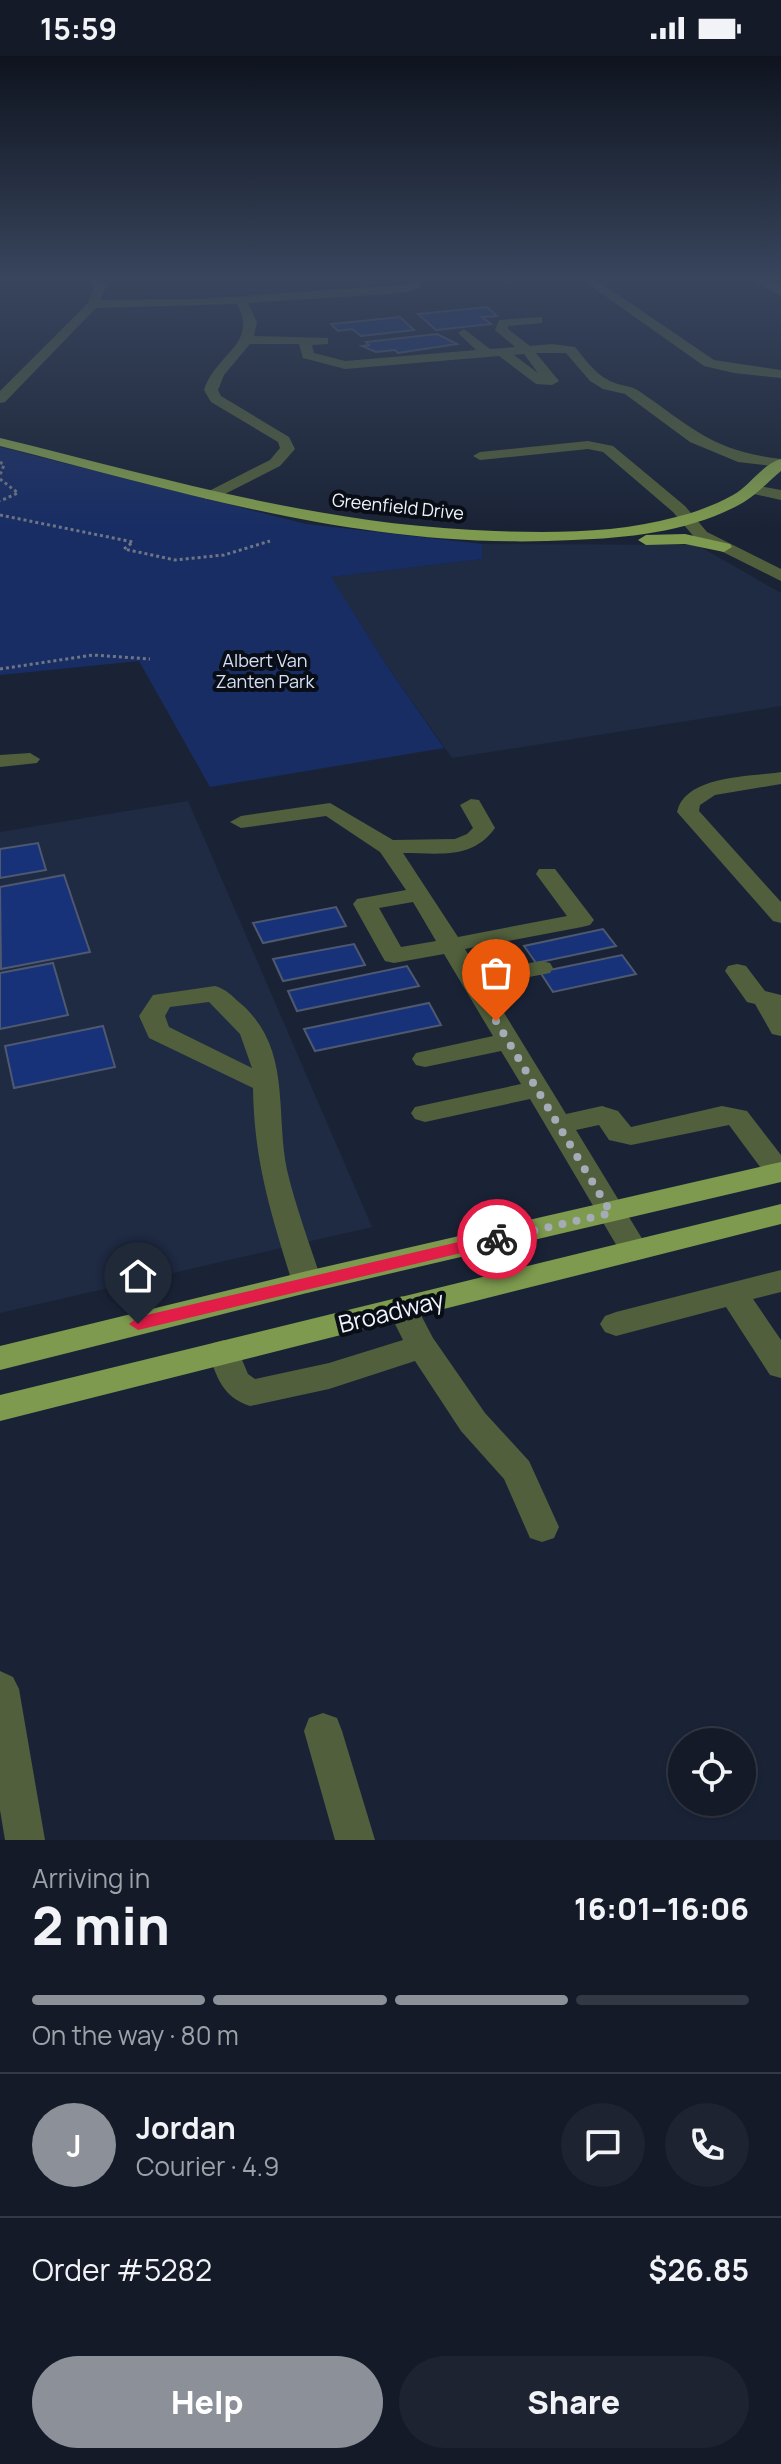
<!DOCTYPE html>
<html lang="en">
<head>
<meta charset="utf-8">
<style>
	:root { --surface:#141a28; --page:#1d2330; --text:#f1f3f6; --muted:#9da1a8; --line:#333845; --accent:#8c9099 }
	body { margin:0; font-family:Manrope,sans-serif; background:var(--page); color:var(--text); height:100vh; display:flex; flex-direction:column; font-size:30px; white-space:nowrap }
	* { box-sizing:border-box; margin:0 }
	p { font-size:26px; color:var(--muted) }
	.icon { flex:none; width:44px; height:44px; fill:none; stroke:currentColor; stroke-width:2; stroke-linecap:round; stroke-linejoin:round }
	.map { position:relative; height:1784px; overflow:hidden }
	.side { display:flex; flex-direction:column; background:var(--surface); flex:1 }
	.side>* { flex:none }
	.controls { position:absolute; left:668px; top:1672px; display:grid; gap:16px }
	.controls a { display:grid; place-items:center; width:88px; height:88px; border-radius:50%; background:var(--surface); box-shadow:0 2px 6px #0004,0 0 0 2px var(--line); font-size:40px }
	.pin { position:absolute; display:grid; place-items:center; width:68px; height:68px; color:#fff; margin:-82px -34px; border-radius:50% 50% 50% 0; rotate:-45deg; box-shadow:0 0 8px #0007 }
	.pin .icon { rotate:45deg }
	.courier { position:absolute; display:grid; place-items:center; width:80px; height:80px; margin:-40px; border:6px solid #e11d48; border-radius:50%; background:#fff; color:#222; box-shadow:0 2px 10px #0007 }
	.overview em { font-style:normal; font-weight:800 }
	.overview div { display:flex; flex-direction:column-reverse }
	.overview { display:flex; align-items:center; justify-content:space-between; height:136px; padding:0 32px }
	h1 { font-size:52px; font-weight:800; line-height:60px }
	.bar { display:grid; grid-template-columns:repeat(4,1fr); gap:12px 8px; align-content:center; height:96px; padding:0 32px }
	.bar i { height:10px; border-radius:6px; background:var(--line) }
	.bar .active { background:var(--accent) }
	.bar p { grid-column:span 4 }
	.line { display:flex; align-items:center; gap:20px; padding:0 32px; border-top:2px solid var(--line) }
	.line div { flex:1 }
	.round { display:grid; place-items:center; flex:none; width:84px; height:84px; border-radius:42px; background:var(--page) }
	.primary-button { display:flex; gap:16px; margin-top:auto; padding:16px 32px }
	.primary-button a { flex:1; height:92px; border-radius:48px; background:var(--accent); color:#fff; font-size:32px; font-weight:800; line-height:92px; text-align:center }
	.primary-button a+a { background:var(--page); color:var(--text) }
	.status { display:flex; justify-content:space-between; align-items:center; height:56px; padding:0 40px; background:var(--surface); direction:ltr }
	.status svg { height:22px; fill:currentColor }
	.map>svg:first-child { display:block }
</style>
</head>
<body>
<div class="status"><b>15:59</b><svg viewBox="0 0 49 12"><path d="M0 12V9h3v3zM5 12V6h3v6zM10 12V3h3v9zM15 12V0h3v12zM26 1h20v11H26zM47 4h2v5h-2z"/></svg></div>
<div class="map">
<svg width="781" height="1784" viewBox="0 0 781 1784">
	<rect width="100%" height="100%" fill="#1a2336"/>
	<!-- built -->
	<g fill="#1f2a43">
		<path d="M482,488L697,489L781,537V650L452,702L385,607L330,521L481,503Z"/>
		<path d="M188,745L372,1171L0,1257V776Z"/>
	</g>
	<!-- green -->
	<path fill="#182d64" d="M0,391L306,468L482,488V503L331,521L385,607L444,692L210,731L139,605L0,619Z"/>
	<!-- building -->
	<g fill="#18327a" stroke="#4e586f" stroke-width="2">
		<path d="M487,251L497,260L482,261L491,268L436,274L418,258Z"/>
		<path d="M400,261L414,274L361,280L352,273L338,275L331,268Z"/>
		<path d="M437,278L457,288L398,297L395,294L376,296L362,290L369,289L366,286Z"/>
		<path d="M38,787L46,814L0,822V793Z"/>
		<path d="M64,819L90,896L1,913L0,831Z"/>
		<path d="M336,851L346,870L263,887L253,867Z"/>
		<path d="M603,873L616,890L536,907L524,890Z"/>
		<path d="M354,888L365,909L283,925L273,903Z"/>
		<path d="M622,899L636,918L553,936L540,916Z"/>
		<path d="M53,907L68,959L0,973V917Z"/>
		<path d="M407,910L419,930L297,955L288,935Z"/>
		<path d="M429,947L441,969L315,995L304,973Z"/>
		<path d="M103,970L115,1011L14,1032L5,990Z"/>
	</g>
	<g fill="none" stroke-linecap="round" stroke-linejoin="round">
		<!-- path -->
		<g stroke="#6e7584" stroke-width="3" stroke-dasharray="3 3" stroke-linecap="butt">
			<path d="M0,406L4,409L0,419"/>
			<path d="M0,423L18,437L0,445"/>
			<path d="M0,459L133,486L124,493L175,504L224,499L270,485"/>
			<path d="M0,613L93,599L150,603"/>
		</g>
		<!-- minor -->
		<g fill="#515f3c" fill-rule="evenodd">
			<path d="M90,223H102L106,231L100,244L200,243L404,229L410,228L409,223H421L420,232L404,237L248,247L257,266L254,280L328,282V288L312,289L314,297L345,305L476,294L458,277L464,273L490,293L515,291L495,274L499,264L542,261V267L508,270V273L530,290L552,288L575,291C585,303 595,318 610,325C619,330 630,329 639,335C693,372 712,395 781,403V411L738,406L690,386L625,338L603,333L590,325L566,297H536L559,325L552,329L536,328L499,300L345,313L303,302L299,288H250L224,319L218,334L221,340L289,381L295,393L280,410L215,443H205V437L270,404L280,392L278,386L211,346L204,334C215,298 259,288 237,248L96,252L5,346L0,347V335L88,247L94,231ZM524,298L538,317L514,299Z"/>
			<path d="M581,223H595L714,304L781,314V322L734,317L704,310Z"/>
			<path d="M752,223H766L781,231V240Z"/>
			<path d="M588,385L613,390L685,450L707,476L781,513V525L695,482L673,456L603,396L588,393L480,404L473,400L480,396Z"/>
			<path d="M754,429L781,434V444L749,437L746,434Z"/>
			<path d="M30,697L40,703L37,707L0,711V699Z"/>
			<path d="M781,716V728L715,739L700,749L699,755L781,846V867L773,865L677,756C685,719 751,721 781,716Z"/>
			<path d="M471,743L479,744L495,772C472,804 439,797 403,797L458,881L567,860L536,818L539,813H555L594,864L590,869L582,871L465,893L479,916L541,905L550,907L553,912L550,917L487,929L566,1058L602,1050L618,1055L631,1071L722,1050L747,1055L781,1099V1125L769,1123L729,1069L631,1089L609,1084L599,1069L576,1074L649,1194L644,1202L634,1205L624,1202L530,1043L425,1066L415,1063L411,1057L415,1051L521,1028L501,995L425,1011L416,1009L412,1003L416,997L493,980L444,898L394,907L385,905L382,900L353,848L357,843L406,834L380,796L326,760L241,772L230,766L241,760L330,747L393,784L455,783L467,778L473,772L460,749ZM413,846L436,885L401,891L379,852Z"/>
			<path d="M737,908L746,910L765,935L781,939V980L772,978L755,948L747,946L725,915L728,910Z"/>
			<path d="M215,930C226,933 232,940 240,947C292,991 275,1055 287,1114C296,1152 310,1189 322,1226L318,1234L307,1237L296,1234L292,1226C271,1157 254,1106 253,1032L149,982L139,960L153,939ZM209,946L240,978L252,1012L169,971L165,960L170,951Z"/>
			<path d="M781,1214V1236L753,1243L781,1284V1322L770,1319L726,1251L616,1280L605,1276L600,1268L605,1260L616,1256Z"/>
			<path d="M402,1240L413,1244L433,1282L485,1357L529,1405L559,1471L554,1482L542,1486L530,1482L504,1423L461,1375L415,1305L329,1333L250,1350C222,1341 217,1321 208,1296L213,1287L224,1284L235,1287L248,1318L255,1323L329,1307L403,1284L387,1252L391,1244Z"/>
			<path d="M0,1615L13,1621L19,1633L45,1784H5L0,1754Z"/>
			<path d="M323,1657L337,1662L342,1675L375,1784H335L304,1675L309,1662Z"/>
		</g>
		<!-- major -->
		<g fill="#7d9a4e" fill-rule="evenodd">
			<path d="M0,382C168,423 319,469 495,475C555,477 618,477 676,461C694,457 717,448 733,439C750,430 762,408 781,403V415C769,425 757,438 744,446C694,475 630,482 573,484C370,495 193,439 0,390Z"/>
			<path d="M685,478L730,488L732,491L724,496L685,488L646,489L638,484L646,479Z"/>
			<path d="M781,1106V1126L307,1237L0,1314V1290L307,1215Z"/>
			<path d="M781,1148V1168L0,1365V1339Z"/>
		</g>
	</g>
	<!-- sky -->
	<linearGradient id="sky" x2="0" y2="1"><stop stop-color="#0e131e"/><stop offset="0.47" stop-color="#38455d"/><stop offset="1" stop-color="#38455d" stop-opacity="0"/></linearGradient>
	<rect width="781" height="473" fill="url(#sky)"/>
	<!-- route -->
	<path fill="#e11d48" d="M497,1177L505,1183L503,1187L138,1274L129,1268L138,1261Z"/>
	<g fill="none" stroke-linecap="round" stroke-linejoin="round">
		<!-- done -->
		<path stroke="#a5abb7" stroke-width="8" stroke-dasharray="0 14.4" d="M496,965L611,1157L497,1183"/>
	</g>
	<g text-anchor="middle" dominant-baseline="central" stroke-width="8" stroke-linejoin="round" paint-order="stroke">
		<!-- far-street labels -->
		<g font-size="18" fill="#f0f4fd" stroke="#090d15">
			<text transform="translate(398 450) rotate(6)">Greenfield Drive</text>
		</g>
		<!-- far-park labels -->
		<g font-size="18" fill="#d6e0f5" stroke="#090d15">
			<text x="265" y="604">Albert Van<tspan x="265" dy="21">Zanten Park</tspan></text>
		</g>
		<!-- near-street labels -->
		<g font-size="24" fill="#f0f4fd" stroke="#090d15">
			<text transform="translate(391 1255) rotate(-14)">Broadway</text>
		</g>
	</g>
</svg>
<div class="controls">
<a><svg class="icon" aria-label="locate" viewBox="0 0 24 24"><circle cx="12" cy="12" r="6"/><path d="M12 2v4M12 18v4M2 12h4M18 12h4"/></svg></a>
</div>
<div class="pin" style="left:496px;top:965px;background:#ea580c"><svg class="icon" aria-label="bag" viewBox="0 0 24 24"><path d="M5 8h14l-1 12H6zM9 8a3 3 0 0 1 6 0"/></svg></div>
<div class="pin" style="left:138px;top:1268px;background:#1f2937"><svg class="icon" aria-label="home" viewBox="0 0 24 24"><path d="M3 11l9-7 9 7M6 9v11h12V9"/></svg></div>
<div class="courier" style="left:497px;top:1183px"><svg class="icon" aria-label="bike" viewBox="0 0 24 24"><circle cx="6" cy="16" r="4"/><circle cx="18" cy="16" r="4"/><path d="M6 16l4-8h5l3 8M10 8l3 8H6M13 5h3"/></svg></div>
</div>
<section class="side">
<div class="overview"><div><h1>2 min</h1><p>Arriving in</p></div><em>16:01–16:06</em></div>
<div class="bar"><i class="active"></i><i class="active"></i><i class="active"></i><i></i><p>On the way · 80 m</p></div>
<div class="line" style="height:144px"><b class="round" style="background:var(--accent);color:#fff">J</b><div><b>Jordan</b><p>Courier · 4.9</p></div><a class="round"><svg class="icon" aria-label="chat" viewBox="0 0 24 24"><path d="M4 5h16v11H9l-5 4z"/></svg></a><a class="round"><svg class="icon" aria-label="phone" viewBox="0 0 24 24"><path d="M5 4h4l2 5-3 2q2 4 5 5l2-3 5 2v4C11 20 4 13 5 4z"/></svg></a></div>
<div class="line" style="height:104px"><div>Order #5282</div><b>$26.85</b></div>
<div class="primary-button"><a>Help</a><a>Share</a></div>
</section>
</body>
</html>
